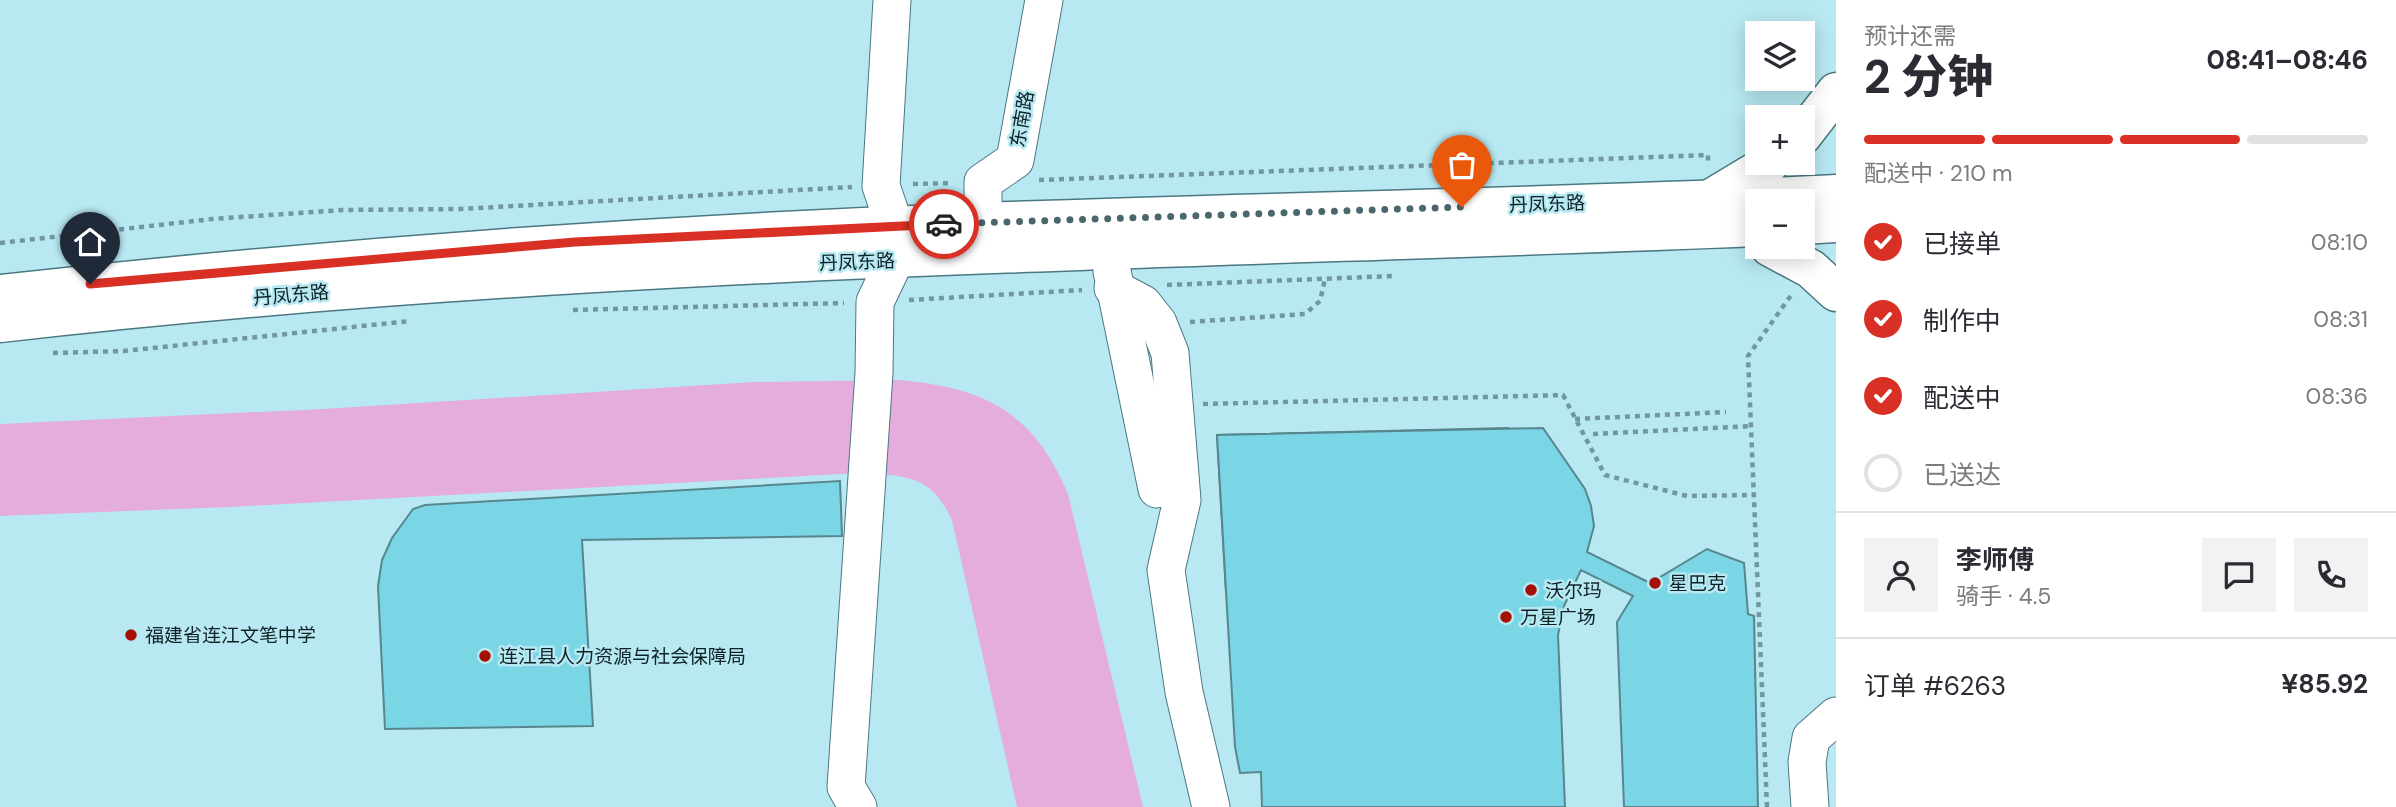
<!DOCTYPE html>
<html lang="zh">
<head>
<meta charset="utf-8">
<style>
	:root { --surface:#fff; --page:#f2f2f3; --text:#2b2b33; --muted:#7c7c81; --line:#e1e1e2; --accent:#d93025 }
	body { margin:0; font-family:"DM Sans","Noto Sans SC",sans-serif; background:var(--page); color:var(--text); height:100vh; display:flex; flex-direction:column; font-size:26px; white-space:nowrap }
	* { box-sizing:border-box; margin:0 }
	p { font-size:23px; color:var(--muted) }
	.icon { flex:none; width:38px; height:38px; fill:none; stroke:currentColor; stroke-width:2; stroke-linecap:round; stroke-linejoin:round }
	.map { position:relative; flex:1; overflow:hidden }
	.details { display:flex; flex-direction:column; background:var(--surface); width:560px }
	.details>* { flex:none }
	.buttons { position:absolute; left:1745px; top:21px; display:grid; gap:14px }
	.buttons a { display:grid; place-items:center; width:70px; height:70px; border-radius:0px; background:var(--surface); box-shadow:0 4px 18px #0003; font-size:35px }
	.pin { position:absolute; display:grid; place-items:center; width:60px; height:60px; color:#fff; margin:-72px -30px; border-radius:50% 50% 50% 0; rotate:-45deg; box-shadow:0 0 7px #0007 }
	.pin .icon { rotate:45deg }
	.courier { position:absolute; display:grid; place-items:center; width:70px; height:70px; margin:-35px; border:5px solid #d93025; border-radius:50%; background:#fff; color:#222; box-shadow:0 2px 9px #0007 }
	.head em { font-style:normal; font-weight:800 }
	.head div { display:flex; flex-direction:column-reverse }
	.head { display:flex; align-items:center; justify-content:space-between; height:119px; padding:0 28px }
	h1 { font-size:46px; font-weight:800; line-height:52px }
	.bar { display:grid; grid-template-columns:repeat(4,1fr); gap:10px 7px; align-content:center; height:84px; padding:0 28px }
	.bar i { height:9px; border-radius:5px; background:var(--line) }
	.bar .active { background:var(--accent) }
	.bar p { grid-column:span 4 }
	.line { display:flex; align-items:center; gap:18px; padding:0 28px; border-top:2px solid var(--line) }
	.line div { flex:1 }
	.round { display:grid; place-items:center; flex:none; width:74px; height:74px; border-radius:0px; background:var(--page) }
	ol { padding:0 28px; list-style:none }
	li { display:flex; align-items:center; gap:21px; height:77px }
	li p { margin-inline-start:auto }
	li .icon { padding:7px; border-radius:50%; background:var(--accent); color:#fff; stroke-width:4 }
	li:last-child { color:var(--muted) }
	li i { width:38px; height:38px; border:4px solid var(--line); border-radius:50% }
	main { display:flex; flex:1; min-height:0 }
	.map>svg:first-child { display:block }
</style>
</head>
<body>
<main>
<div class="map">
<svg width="1836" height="807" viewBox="0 0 1836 807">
	<rect width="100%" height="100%" fill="#b8e9f2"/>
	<!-- water -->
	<path fill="#e4adde" d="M897,380C984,387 1033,411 1068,494L1143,807H1017L952,520C931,474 905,476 860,473L229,507L0,516V424L322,409L754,382Z"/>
	<!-- building -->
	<g fill="#7ad5e5" stroke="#58868e" stroke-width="2">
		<path d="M1508,428L1511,524L1310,528L1312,590L1226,592L1217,435Z"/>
		<path d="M1543,428L1585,489L1591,506L1594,526L1587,552L1650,583L1707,549L1744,563L1748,614L1754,616L1758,807H1624L1617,622L1633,596L1581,570L1564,606L1558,635L1565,807H1262L1261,772L1240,773L1235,747L1217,435Z"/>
		<path d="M840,481L842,536L582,540L593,726L385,729L378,586L382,560L392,538L413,509L425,505Z"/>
	</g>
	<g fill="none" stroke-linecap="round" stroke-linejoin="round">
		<defs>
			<g id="minor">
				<path d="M983,222V182L1015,160L1044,0"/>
				<path d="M1112,271L1157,489"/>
				<path d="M1113,288L1143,304L1158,323L1170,353L1182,500L1166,570L1184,692L1211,807"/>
				<path d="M858,807L846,787L874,373L875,302L895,260V227L881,186L892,0"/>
				<path d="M1810,807L1807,762L1811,738L1836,716"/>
			</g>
			<g id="major">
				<path d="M1802,136L1836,92"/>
				<path d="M1715,196L1770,163"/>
				<path d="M1802,225L1836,223"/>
				<path d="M1770,247L1811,269L1836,292"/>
				<path d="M0,294C328,258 657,234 986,222C1269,211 1553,208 1836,194"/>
				<path d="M0,323C582,256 1172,251 1757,227"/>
			</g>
		</defs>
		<!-- minor casing -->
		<use href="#minor" stroke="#4a7880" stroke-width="39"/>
		<!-- major casing -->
		<use href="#major" stroke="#4a7880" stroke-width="41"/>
		<!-- path -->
		<g stroke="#72979e" stroke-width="4.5" stroke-dasharray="5 5" stroke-linecap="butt">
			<path d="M1039,180L1708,155V163"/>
			<path d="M913,184L953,183"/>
			<path d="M0,243L212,219L343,210L460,209L852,187"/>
			<path d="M1167,285L1393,276"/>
			<path d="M909,300L1082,290"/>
			<path d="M573,310L844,303"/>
			<path d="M1190,322L1305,314L1320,301L1325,279"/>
			<path d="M53,353L124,351L410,321"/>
			<path d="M1203,404L1563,395L1605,475L1687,496L1753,495"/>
			<path d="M1575,419L1726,412"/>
			<path d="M1593,434L1751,426"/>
			<path d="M1767,807L1748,356L1792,294"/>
		</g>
		<!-- minor -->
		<use href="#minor" stroke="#fff" stroke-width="37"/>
		<!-- major -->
		<use href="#major" stroke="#fff" stroke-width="38"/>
	</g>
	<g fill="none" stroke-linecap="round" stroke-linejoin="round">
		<!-- done -->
		<path stroke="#4a676d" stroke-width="7" stroke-dasharray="0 12.6" d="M944,224L1462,207"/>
		<!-- route -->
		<path stroke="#d93025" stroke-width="9" d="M90,284L575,242L944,224"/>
	</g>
	<!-- markers -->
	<g fill="#a51005" stroke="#b8e9f2" stroke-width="2.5">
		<circle cx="1655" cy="583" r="7"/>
		<circle cx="1531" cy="590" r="7"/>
		<circle cx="1506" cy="617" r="7"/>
		<circle cx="131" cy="635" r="7"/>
		<circle cx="485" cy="656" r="7"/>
	</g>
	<g text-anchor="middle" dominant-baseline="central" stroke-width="5" stroke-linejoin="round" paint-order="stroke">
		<!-- street labels -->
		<g font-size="19" fill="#0e2125" stroke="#b8e9f2">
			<text transform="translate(1022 119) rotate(-80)">东南路</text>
			<text transform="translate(1547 204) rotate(-2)">丹凤东路</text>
			<text transform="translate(857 262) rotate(-2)">丹凤东路</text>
			<text transform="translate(291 295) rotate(-5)">丹凤东路</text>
		</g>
		<!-- poi labels -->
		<g font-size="19" fill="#0e2125" stroke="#b8e9f2" text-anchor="start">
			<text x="1669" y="583">星巴克</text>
			<text x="1545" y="590">沃尔玛</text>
			<text x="1520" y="617">万星广场</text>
			<text x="145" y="635">福建省连江文笔中学</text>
			<text x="499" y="656">连江县人力资源与社会保障局</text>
		</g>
	</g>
</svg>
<div class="buttons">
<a><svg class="icon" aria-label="layers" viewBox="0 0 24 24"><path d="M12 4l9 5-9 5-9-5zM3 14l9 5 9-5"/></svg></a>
<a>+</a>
<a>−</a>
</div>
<div class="pin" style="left:1462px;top:207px;background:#ea580c"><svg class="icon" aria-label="bag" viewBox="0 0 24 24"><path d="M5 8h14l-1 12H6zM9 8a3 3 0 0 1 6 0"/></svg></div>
<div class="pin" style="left:90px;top:284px;background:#1f2937"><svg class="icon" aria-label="home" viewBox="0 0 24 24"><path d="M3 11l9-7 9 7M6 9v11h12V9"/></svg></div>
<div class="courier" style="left:944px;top:224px"><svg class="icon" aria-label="car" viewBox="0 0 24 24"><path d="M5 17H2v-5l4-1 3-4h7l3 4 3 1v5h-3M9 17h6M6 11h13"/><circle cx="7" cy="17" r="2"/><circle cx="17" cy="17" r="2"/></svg></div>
</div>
<section class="details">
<div class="head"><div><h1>2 分钟</h1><p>预计还需</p></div><em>08:41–08:46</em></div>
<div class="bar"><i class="active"></i><i class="active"></i><i class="active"></i><i></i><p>配送中 · 210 m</p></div>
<ol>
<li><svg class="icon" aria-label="check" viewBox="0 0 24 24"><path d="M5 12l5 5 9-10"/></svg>已接单<p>08:10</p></li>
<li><svg class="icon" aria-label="check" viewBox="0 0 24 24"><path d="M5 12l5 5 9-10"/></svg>制作中<p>08:31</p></li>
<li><svg class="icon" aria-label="check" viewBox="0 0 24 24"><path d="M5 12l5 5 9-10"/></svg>配送中<p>08:36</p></li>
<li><i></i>已送达</li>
</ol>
<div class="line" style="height:126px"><a class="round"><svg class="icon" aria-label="person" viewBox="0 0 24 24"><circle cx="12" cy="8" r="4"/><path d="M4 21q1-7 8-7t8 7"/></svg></a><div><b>李师傅</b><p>骑手 · 4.5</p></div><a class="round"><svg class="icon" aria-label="chat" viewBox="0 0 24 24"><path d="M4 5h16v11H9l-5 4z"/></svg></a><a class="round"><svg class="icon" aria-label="phone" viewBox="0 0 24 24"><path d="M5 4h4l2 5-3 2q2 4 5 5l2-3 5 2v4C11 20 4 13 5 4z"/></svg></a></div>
<div class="line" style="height:91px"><div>订单 #6263</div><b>¥85.92</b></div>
</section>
</main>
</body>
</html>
